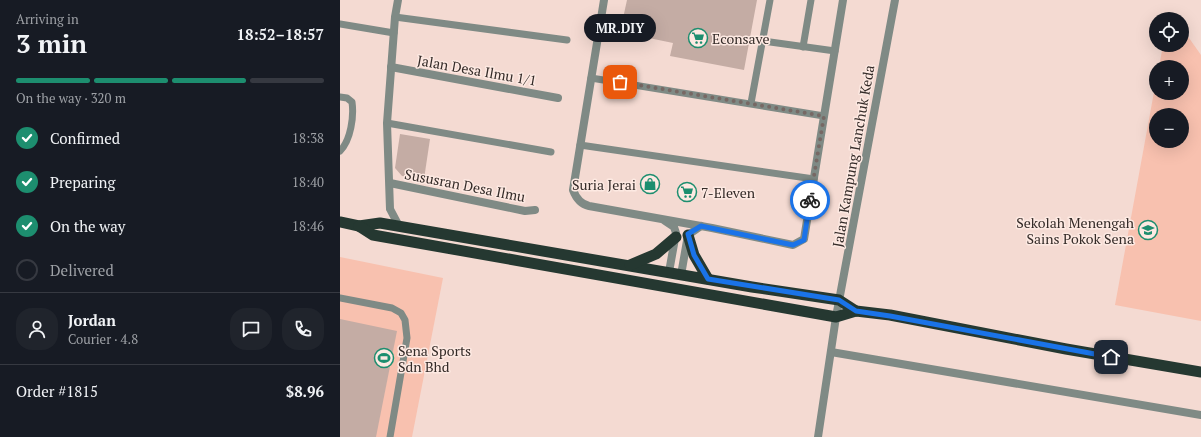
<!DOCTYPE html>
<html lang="en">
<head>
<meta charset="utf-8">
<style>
	:root { --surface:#171b24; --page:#20242c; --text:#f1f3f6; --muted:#9ea1a6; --line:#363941; --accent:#1d8e6f }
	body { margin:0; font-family:"PT Serif",serif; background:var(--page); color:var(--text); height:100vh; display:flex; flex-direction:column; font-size:15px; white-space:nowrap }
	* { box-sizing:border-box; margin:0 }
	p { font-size:13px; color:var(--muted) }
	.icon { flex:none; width:22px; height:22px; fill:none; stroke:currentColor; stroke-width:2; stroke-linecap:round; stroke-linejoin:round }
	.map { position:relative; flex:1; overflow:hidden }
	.sheet { display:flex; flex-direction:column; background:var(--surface); width:340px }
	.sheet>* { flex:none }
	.buttons { position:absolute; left:809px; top:12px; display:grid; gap:8px }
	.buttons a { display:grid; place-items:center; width:40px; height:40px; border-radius:50%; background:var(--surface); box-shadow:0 4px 16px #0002; font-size:20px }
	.pin { position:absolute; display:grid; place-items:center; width:34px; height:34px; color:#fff; margin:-17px; border-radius:8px; box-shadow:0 2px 6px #0006 }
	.courier { position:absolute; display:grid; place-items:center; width:40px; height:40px; margin:-20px; border:3px solid #1a73e8; border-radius:50%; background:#fff; color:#222; box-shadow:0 1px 5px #0007 }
	.bubble { position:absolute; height:28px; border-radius:14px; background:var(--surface); box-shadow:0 4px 16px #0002; font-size:13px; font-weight:700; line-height:28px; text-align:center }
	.overview em { font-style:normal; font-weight:700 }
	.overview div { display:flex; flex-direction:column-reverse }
	.overview { display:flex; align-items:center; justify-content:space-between; height:68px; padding:0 16px }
	h1 { font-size:26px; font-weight:700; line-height:30px }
	.bar { display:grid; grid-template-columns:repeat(4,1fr); gap:6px 4px; align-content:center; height:48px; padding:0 16px }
	.bar i { height:5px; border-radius:3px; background:var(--line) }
	.bar .selected { background:var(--accent) }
	.bar p { grid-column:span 4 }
	.line { display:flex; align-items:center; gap:10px; padding:0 16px; border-top:1px solid var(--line) }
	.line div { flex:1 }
	.round { display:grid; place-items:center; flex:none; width:42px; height:42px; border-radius:16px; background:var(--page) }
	ol { padding:0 16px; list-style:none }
	li { display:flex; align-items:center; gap:12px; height:44px }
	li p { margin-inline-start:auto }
	li .icon { padding:4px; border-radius:50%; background:var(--accent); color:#fff; stroke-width:4 }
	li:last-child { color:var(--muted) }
	li i { width:22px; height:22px; border:2px solid var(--line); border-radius:50% }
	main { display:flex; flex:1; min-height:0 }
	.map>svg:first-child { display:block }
</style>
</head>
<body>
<main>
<section class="sheet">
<div class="overview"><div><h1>3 min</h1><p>Arriving in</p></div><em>18:52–18:57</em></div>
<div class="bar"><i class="selected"></i><i class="selected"></i><i class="selected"></i><i></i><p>On the way · 320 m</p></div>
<ol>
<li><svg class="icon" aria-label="check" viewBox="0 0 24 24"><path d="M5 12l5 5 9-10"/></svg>Confirmed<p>18:38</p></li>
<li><svg class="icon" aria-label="check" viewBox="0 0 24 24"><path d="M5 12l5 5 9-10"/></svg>Preparing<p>18:40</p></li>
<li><svg class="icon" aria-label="check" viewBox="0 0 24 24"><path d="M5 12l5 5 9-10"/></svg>On the way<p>18:46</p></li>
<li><i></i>Delivered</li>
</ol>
<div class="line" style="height:72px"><a class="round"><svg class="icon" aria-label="person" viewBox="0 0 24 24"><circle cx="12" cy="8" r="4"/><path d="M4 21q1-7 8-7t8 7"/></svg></a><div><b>Jordan</b><p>Courier · 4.8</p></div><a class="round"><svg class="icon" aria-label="chat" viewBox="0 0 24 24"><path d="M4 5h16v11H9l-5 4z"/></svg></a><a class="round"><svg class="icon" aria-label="phone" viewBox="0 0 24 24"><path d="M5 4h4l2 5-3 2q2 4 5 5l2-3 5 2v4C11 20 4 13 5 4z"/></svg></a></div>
<div class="line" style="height:52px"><div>Order #1815</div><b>$8.96</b></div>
</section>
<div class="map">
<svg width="861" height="437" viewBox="0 0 861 437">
	<rect width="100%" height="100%" fill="#f4dad2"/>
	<!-- green -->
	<g fill="#f8c1af" fill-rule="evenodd">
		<path d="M842,28L861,55V321L775,305L816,81V93H842V67H819L823,45H842ZM816,115H842V141H816Z"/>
		<path d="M0,257L103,278L72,437H0Z"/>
	</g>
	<!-- building -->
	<g fill="#c4aca4">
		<path d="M287,0H417L404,70L330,56L333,43L280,32Z"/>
		<path d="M60,134L90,139L84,179L62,176L55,168Z"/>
		<path d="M0,319L57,331L36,437H0Z"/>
	</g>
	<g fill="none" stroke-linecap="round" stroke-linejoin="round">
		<!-- service -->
		<g stroke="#7f8a85" stroke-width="7">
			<path d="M55,17L227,40"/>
			<path d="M0,24L54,33"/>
			<path d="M423,41L495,51"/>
			<path d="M463,47L471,0"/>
			<path d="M251,78L484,116"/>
			<path d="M0,97L7,98L12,102C14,116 11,140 0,151"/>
			<path d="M411,103L430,0"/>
			<path d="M47,123L211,152"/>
			<path d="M240,145L474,179"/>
			<path d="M0,298L52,308L61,313L65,320L67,338L50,437"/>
		</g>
		<!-- minor -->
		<g stroke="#7f8a85" stroke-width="8">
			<path d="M58,0L55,17L47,123L50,209L59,226"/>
			<path d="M264,0L233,190C236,198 240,204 249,206L372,228L453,245L464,239L503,0"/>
			<path d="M51,67L218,98"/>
			<path d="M50,183L185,211L195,210"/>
			<path d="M325,221L334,227L336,233L329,272"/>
			<path d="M341,275L348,235L361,226"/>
			<path d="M491,352L861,415"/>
			<path d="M478,437L496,317L555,0"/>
		</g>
		<!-- trunk -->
		<g stroke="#253831" stroke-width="11">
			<path d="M0,222L19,226L40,223L412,287L499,300L516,311"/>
			<path d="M19,226L33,235L496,317L516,311L550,315L726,349L861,372"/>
			<path d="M348,235L354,255L368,279"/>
			<path d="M290,265L316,254L336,237"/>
		</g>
	</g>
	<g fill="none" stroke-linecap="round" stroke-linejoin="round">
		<!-- done -->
		<path stroke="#776864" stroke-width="4" stroke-dasharray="0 7.2" d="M280,82L484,116L470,200"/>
		<!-- route -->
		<path stroke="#1a73e8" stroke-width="5" d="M470,200L464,240L453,245L361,226L348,234L354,255L368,279L499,300L516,311L550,316L771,357"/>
	</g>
	<!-- icons -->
	<defs>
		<symbol id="supermarket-ring" viewBox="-11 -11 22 22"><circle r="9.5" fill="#fde9e2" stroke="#1d8e6f" stroke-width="1.5"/><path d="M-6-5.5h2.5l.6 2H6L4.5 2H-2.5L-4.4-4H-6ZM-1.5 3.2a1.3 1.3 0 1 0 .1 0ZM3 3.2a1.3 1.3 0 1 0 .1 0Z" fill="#1d8e6f"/></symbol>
		<symbol id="shop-ring" viewBox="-11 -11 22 22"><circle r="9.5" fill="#fde9e2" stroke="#1d8e6f" stroke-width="1.5"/><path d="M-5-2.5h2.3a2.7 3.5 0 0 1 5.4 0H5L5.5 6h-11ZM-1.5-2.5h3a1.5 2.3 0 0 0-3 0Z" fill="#1d8e6f"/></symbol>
		<symbol id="school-ring" viewBox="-11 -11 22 22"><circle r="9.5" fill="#fde9e2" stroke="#1d8e6f" stroke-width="1.5"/><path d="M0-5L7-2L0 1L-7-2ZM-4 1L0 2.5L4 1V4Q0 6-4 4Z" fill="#1d8e6f"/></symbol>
		<symbol id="stadium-ring" viewBox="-11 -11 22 22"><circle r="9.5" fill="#fde9e2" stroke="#1d8e6f" stroke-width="1.5"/><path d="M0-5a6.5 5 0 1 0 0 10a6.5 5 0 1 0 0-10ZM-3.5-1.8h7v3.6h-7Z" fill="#1d8e6f"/></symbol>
	</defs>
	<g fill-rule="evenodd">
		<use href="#supermarket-ring" x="347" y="27" width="22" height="22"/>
		<use href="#shop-ring" x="299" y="173" width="22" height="22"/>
		<use href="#supermarket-ring" x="336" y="181" width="22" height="22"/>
		<use href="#school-ring" x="797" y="219" width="22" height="22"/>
		<use href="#stadium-ring" x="33" y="347" width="22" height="22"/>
	</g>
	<g text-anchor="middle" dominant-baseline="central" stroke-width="3" stroke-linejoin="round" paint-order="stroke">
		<!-- poi labels -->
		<g font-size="14" fill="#342b28" stroke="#fde9e2" text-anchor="start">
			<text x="372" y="38">Econsave</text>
			<text x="296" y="184" text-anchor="end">Suria Jerai</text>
			<text x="361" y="192">7-Eleven</text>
			<text x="794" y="222" text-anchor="end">Sekolah Menengah<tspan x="794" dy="16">Sains Pokok Sena</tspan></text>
			<text x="58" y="350">Sena Sports<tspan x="58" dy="16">Sdn Bhd</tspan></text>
		</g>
		<!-- street labels -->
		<g font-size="14" fill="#342b28" stroke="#fde9e2">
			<text transform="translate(137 70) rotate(10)">Jalan Desa Ilmu 1/1</text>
			<text transform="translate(513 156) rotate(-80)">Jalan Kampung Lanchuk Keda</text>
			<text transform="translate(125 185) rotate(11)">Sususran Desa Ilmu</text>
		</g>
	</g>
</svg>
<div class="buttons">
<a><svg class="icon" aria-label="locate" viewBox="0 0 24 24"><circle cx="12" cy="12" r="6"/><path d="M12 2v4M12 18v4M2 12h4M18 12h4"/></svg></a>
<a>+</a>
<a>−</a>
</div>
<div class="pin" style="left:280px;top:82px;background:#ea580c"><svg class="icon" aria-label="bag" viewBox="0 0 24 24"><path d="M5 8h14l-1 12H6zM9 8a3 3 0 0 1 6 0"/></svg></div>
<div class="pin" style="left:771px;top:357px;background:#1f2937"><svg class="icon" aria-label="home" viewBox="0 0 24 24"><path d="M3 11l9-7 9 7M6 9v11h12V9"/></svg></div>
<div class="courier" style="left:470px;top:200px"><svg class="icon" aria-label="bike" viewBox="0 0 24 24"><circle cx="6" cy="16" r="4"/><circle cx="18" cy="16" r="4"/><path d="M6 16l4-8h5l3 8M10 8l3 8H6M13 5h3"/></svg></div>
<div class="bubble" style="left:244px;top:14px;width:72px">MR.DIY</div>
</div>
</main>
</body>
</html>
